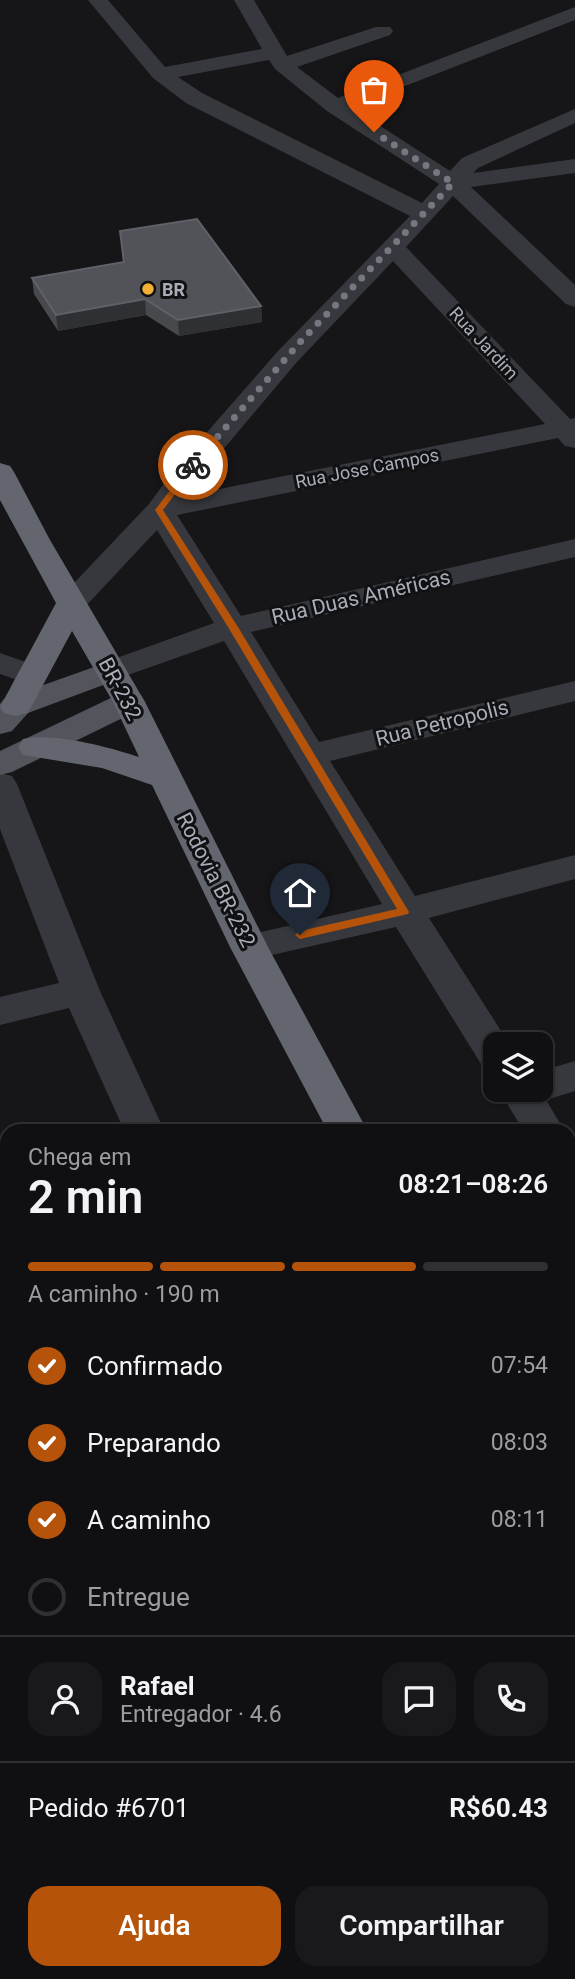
<!DOCTYPE html>
<html lang="pt">
<head>
<meta charset="utf-8">
<style>
	:root { --surface:#101012; --page:#19191b; --text:#f1f3f6; --muted:#9c9d9f; --line:#303032; --accent:#b45309 }
	body { margin:0; font-family:Roboto,sans-serif; background:var(--page); color:var(--text); height:100vh; display:flex; flex-direction:column; font-size:26px; white-space:nowrap }
	* { box-sizing:border-box; margin:0 }
	p { font-size:23px; color:var(--muted) }
	.icon { flex:none; width:38px; height:38px; fill:none; stroke:currentColor; stroke-width:2; stroke-linecap:round; stroke-linejoin:round }
	.map { position:relative; flex:1; overflow:hidden }
	.drawer { position:absolute; left:0px; top:1124px; width:576px; height:856px; display:flex; flex-direction:column; background:var(--surface); border-radius:21px 21px 0 0; box-shadow:0 2px 5px #0004,0 0 0 2px var(--line) }
	.drawer>* { flex:none }
	.controls { position:absolute; left:483px; top:1032px; display:grid; gap:14px }
	.controls a { display:grid; place-items:center; width:70px; height:70px; border-radius:14px; background:var(--surface); box-shadow:0 2px 5px #0004,0 0 0 2px var(--line); font-size:35px }
	.pin { position:absolute; display:grid; place-items:center; width:60px; height:60px; color:#fff; margin:-72px -30px; border-radius:50% 50% 50% 0; rotate:-45deg; box-shadow:0 0 7px #0007 }
	.pin .icon { rotate:45deg }
	.courier { position:absolute; display:grid; place-items:center; width:70px; height:70px; margin:-35px; border:5px solid #b45309; border-radius:50%; background:#fff; color:#222; box-shadow:0 2px 9px #0007 }
	.head em { font-style:normal; font-weight:600 }
	.head div { display:flex; flex-direction:column-reverse }
	.head { display:flex; align-items:center; justify-content:space-between; height:119px; padding:0 28px }
	h1 { font-size:46px; font-weight:600; line-height:52px }
	.bar { display:grid; grid-template-columns:repeat(4,1fr); gap:10px 7px; align-content:center; height:84px; padding:0 28px }
	.bar i { height:9px; border-radius:5px; background:var(--line) }
	.bar .on { background:var(--accent) }
	.bar p { grid-column:span 4 }
	.line { display:flex; align-items:center; gap:18px; padding:0 28px; border-top:2px solid var(--line) }
	.line div { flex:1 }
	.round { display:grid; place-items:center; flex:none; width:74px; height:74px; border-radius:21px; background:var(--page) }
	ol { padding:0 28px; list-style:none }
	li { display:flex; align-items:center; gap:21px; height:77px }
	li p { margin-inline-start:auto }
	li .icon { padding:7px; border-radius:50%; background:var(--accent); color:#fff; stroke-width:4 }
	li:last-child { color:var(--muted) }
	li i { width:38px; height:38px; border:4px solid var(--line); border-radius:50% }
	.action { display:flex; gap:14px; margin-top:auto; padding:14px 28px }
	.action a { flex:1; height:80px; border-radius:21px; background:var(--accent); color:#fff; font-size:28px; font-weight:600; line-height:80px; text-align:center }
	.action a+a { background:var(--page); color:var(--text) }
	.map>svg:first-child { display:block }
</style>
</head>
<body>
<div class="map">
<svg width="575" height="1979" viewBox="0 0 575 1979">
	<rect width="100%" height="100%" fill="#161618"/>
	<g fill="none" stroke-linecap="round" stroke-linejoin="round">
		<!-- minor -->
		<g fill="#37383d" fill-rule="evenodd">
			<path d="M88,0H108L165,67L262,49L234,0H254L287,56L376,27H390L393,31L390,35L297,67L338,98L575,7V20L351,107L450,171L462,158L575,109V123L478,168L473,173L575,159V173L471,187L575,285V307L566,304L453,196L406,247L570,419L575,418V448L565,446L558,438L177,515L241,616L575,539V557L251,632L319,742L575,681V701L330,761L415,896L575,855V879L429,918L510,1045H495V1069L481,1064L396,927L249,960L236,956L230,947L236,938L382,904L224,641L111,681L100,678L95,671L100,664L214,623L157,530L83,609L72,611L61,609L56,602L149,504L174,470L278,351L410,216L186,103L153,78ZM269,60L275,69L327,111L439,184L422,203L202,93L178,77ZM393,261L545,424L184,496L296,363Z"/>
			<path d="M0,653L43,668L48,675L43,682L32,685L0,674Z"/>
			<path d="M0,773L12,776L17,784L100,991L164,1130H124L69,1008L0,1025V997L59,983L0,829Z"/>
			<path d="M575,1061V1091L546,1100L564,1130H523L499,1090H541V1071Z"/>
			<path d="M569,1152L575,1154V1195L569,1193Z"/>
			<path d="M7,1222V1258L0,1260V1224Z"/>
			<path d="M575,1312V1350L569,1352V1314Z"/>
			<path d="M7,1501V1546L0,1548V1503Z"/>
			<path d="M7,1888V1944L0,1946V1890Z"/>
			<path d="M476,1972H534L537,1979H479Z"/>
		</g>
		<!-- major -->
		<g fill="#53555c" fill-rule="evenodd">
			<path d="M111,661L122,664L127,671L122,678L28,713L12,731L0,734V704L4,699Z"/>
			<path d="M129,692L141,695L145,702L141,709L12,772L0,775V751L117,695Z"/>
		</g>
		<!-- highway -->
		<g fill="#63666e" fill-rule="evenodd">
			<path d="M0,463L10,466L14,472L50,540L145,702L268,947L367,1130H327L230,947L152,785L102,768L23,755L18,747L23,739C53,732 109,747 139,757L113,702L72,631L28,713L16,716L4,713L0,707L56,603L0,500Z"/>
			<path d="M569,1528L575,1531V1586L569,1584Z"/>
		</g>
	</g>
	<!-- wall -->
	<path fill="#47494d" d="M120,231L261,306L262,322L179,336L146,315L58,331L34,294L32,278L123,262Z"/>
	<!-- shaded-wall -->
	<g fill="#2f3033">
		<path d="M145,299L146,315L58,331L56,315Z"/>
		<path d="M261,306L262,322L179,336L178,320Z"/>
	</g>
	<!-- building -->
	<path fill="#525359" stroke="#5f6168" stroke-width="2" d="M197,219L261,306L178,320L145,299L56,315L32,278L124,262L120,231Z"/>
	<!-- route -->
	<path fill="#b45309" d="M190,464L197,465L163,510L238,627L409,912L408,914L300,939L295,935L300,931L397,909L228,627L155,510Z"/>
	<g fill="none" stroke-linecap="round" stroke-linejoin="round">
		<!-- done -->
		<path stroke="#757880" stroke-width="7" stroke-dasharray="0 12.6" d="M193,465L301,341L453,183L374,132"/>
	</g>
	<!-- markers -->
	<circle fill="#f2b134" stroke="#111113" stroke-width="2.5" cx="148" cy="289" r="7"/>
	<g text-anchor="middle" dominant-baseline="central" stroke-width="6" stroke-linejoin="round" paint-order="stroke">
		<!-- far-poi labels -->
		<g font-size="18" font-weight="bold" fill="#a8adb8" stroke="#111113" text-anchor="start">
			<text x="162" y="289">BR</text>
		</g>
		<!-- far-street labels -->
		<g font-size="18" fill="#a8adb8" stroke="#111113">
			<text transform="translate(484 343) rotate(47)">Rua Jardim</text>
			<text transform="translate(367 468) rotate(-11)">Rua Jose Campos</text>
		</g>
		<!-- street labels -->
		<g font-size="21" fill="#a8adb8" stroke="#111113">
			<text transform="translate(361 597) rotate(-13)">Rua Duas Américas</text>
			<text transform="translate(120 689) rotate(62)">BR-232</text>
			<text transform="translate(442 723) rotate(-14)">Rua Petropolis</text>
			<text transform="translate(216 880) rotate(63)">Rodovia BR-232</text>
		</g>
	</g>
</svg>
<div class="controls">
<a><svg class="icon" aria-label="layers" viewBox="0 0 24 24"><path d="M12 4l9 5-9 5-9-5zM3 14l9 5 9-5"/></svg></a>
</div>
<div class="pin" style="left:374px;top:132px;background:#ea580c"><svg class="icon" aria-label="bag" viewBox="0 0 24 24"><path d="M5 8h14l-1 12H6zM9 8a3 3 0 0 1 6 0"/></svg></div>
<div class="pin" style="left:300px;top:935px;background:#1f2937"><svg class="icon" aria-label="home" viewBox="0 0 24 24"><path d="M3 11l9-7 9 7M6 9v11h12V9"/></svg></div>
<div class="courier" style="left:193px;top:465px"><svg class="icon" aria-label="bike" viewBox="0 0 24 24"><circle cx="6" cy="16" r="4"/><circle cx="18" cy="16" r="4"/><path d="M6 16l4-8h5l3 8M10 8l3 8H6M13 5h3"/></svg></div>
<section class="drawer">
<div class="head"><div><h1>2 min</h1><p>Chega em</p></div><em>08:21–08:26</em></div>
<div class="bar"><i class="on"></i><i class="on"></i><i class="on"></i><i></i><p>A caminho · 190 m</p></div>
<ol>
<li><svg class="icon" aria-label="check" viewBox="0 0 24 24"><path d="M5 12l5 5 9-10"/></svg>Confirmado<p>07:54</p></li>
<li><svg class="icon" aria-label="check" viewBox="0 0 24 24"><path d="M5 12l5 5 9-10"/></svg>Preparando<p>08:03</p></li>
<li><svg class="icon" aria-label="check" viewBox="0 0 24 24"><path d="M5 12l5 5 9-10"/></svg>A caminho<p>08:11</p></li>
<li><i></i>Entregue</li>
</ol>
<div class="line" style="height:126px"><a class="round"><svg class="icon" aria-label="person" viewBox="0 0 24 24"><circle cx="12" cy="8" r="4"/><path d="M4 21q1-7 8-7t8 7"/></svg></a><div><b>Rafael</b><p>Entregador · 4.6</p></div><a class="round"><svg class="icon" aria-label="chat" viewBox="0 0 24 24"><path d="M4 5h16v11H9l-5 4z"/></svg></a><a class="round"><svg class="icon" aria-label="phone" viewBox="0 0 24 24"><path d="M5 4h4l2 5-3 2q2 4 5 5l2-3 5 2v4C11 20 4 13 5 4z"/></svg></a></div>
<div class="line" style="height:91px"><div>Pedido #6701</div><b>R$60.43</b></div>
<div class="action"><a>Ajuda</a><a>Compartilhar</a></div>
</section>
</div>
</body>
</html>
